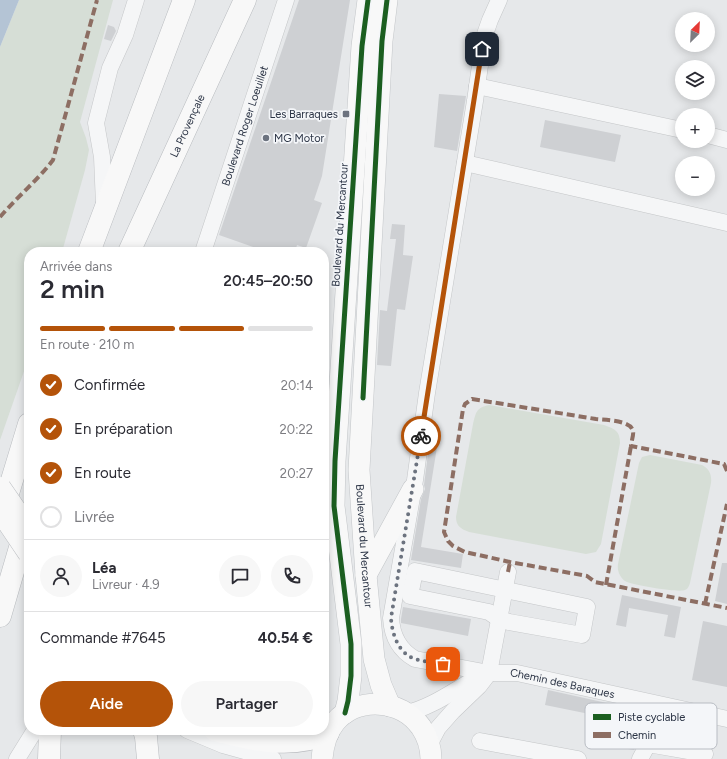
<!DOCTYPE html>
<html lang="fr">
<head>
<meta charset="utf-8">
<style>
	:root { --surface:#fff; --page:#f7f7f7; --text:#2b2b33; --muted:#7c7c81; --line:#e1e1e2; --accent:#b45309 }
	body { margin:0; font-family:Figtree,sans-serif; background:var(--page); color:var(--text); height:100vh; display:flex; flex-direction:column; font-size:15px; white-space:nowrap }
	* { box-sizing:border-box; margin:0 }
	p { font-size:13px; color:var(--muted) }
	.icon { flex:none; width:22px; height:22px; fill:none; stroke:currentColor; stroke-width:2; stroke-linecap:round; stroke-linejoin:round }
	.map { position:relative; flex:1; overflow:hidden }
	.drawer { position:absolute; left:24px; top:247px; width:305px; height:488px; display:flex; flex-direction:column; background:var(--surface); border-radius:16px; box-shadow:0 2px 10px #0003 }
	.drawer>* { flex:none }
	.needle { width:26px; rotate:24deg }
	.controls { position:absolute; left:675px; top:12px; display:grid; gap:8px }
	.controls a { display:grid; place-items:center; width:40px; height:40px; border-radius:50%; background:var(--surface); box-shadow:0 2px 10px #0003; font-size:20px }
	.pin { position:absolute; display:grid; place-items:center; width:34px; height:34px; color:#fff; margin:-17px; border-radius:8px; box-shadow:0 2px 6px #0006 }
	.courier { position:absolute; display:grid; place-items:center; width:40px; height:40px; margin:-20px; border:3px solid #b45309; border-radius:50%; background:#fff; color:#222; box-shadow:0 1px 5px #0007 }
	.overview em { font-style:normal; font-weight:600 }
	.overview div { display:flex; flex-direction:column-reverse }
	.overview { display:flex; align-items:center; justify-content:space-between; height:68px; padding:0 16px }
	h1 { font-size:26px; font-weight:600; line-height:30px }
	.bar { display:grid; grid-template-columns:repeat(4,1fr); gap:6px 4px; align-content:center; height:48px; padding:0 16px }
	.bar i { height:5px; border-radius:3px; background:var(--line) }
	.bar .selected { background:var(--accent) }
	.bar p { grid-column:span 4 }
	.line { display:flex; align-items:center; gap:10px; padding:0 16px; border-top:1px solid var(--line) }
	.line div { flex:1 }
	.round { display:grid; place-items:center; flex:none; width:42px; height:42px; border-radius:21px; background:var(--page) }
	ol { padding:0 16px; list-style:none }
	li { display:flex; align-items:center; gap:12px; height:44px }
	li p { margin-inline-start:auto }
	li .icon { padding:4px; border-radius:50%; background:var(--accent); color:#fff; stroke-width:4 }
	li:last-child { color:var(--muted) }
	li i { width:22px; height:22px; border:2px solid var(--line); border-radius:50% }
	.action { display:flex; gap:8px; margin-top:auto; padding:8px 16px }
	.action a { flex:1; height:46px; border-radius:24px; background:var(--accent); color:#fff; font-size:16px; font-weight:600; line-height:46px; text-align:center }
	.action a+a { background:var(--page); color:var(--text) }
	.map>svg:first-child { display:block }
</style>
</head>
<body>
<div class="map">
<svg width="727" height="759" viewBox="0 0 727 759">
	<rect width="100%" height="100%" fill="#e6e8ea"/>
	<!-- green -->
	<g fill="#d6ded6">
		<path d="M19,0H113L80,122L86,138L89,150L85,170L62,252H29V357L0,440V47Z"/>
		<path d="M489,405L604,425C615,429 620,431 620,443L601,544L596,552L586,554L469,532C461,529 456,526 456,517L473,424C476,412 476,408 489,405Z"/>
		<path d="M650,455L702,465C709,469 712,474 711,483L690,583C689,586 688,589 685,590C678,593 632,585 625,581C620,577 617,571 618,564L639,463L642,457Z"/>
	</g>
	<!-- water -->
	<path fill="#b4c4d5" d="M0,0H19L0,47Z"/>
	<!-- building -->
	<g fill="#ced0d3">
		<path d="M299,0H350L322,176L314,200L322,203L306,248L297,245L295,252H267L219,235Z"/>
		<path d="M108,25L114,27L116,31L111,41L104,39Z"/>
		<path d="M439,94L466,96L457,151L434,147Z"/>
		<path d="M545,120L621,135L615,162L540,147Z"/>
		<path d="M392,224L405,225L403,255L413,256L405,310L397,309L391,366L377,365L380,310L387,311L396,239H390Z"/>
		<path d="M429,446L437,447L421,547L463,554L461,568L411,560L421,499L425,489L424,485Z"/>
		<path d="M722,563H727V604L715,601Z"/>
		<path d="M622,595L681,607L675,638L664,636L668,615L629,608L626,627L616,625Z"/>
		<path d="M403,607L471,619L468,636L401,623V619Z"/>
		<path d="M703,621L727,626V687L692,680Z"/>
		<path d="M548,690L616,705L614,719L545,705Z"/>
		<path d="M638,713L648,715L644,735L640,740L634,750L628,749L630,740H632Z"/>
	</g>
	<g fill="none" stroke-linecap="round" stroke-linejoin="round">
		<defs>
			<g id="minor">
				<path id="s1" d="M499,0L490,20L484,37L475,101L427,393L415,480L391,618C392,636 399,650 415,659L489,673H517L727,719"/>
				<path d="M477,86L682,130"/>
				<path d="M708,135L727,140"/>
				<path d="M465,163L727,223"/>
				<path d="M104,205L102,157L96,123L110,68L125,35L136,0"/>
				<path id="s2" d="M203,252L286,0"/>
				<path d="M415,571L587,607L582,635L509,622L499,619L489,612L410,596Z"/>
				<path d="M407,713C436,706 459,686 485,674"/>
				<path d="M187,730L223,745L273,759"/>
				<path d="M480,741L578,759"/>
				<path d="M429,745L438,728L453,711L479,686L489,673L508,572"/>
				<path d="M17,759L35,730"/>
				<path d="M640,759L648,744L705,754"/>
			</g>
			<g id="major">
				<path id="s3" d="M387,0L382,41L359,470L366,575L374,659L381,685L390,706"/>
				<path d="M366,575L413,489"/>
				<path d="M345,713L348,701L351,676V644L334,506L335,461L362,46L368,0"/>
				<path d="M322,759C323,746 326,733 335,722C358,696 401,699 421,727C427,736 431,748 431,759"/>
			</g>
			<g id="highway">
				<path d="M89,252L184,0"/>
				<path id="s4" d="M129,252L245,0"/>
				<path d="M2,513L29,424"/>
				<path d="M0,616L26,527"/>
				<path d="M144,730L146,737L148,759"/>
				<path d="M215,730C251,740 293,749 328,733"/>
				<path d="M49,759L50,730"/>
			</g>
		</defs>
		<!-- minor casing -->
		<use href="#minor" stroke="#c4c6c8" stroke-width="17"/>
		<!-- major casing -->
		<use href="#major" stroke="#c2c5c8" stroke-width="22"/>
		<!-- highway casing -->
		<use href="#highway" stroke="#b8bbbf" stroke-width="23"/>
		<!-- minor -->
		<use href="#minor" stroke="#f5f6f7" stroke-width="16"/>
		<!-- major -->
		<use href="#major" stroke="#f8f8f8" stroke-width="21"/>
		<!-- highway -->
		<use href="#highway" stroke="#f8f8f8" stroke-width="22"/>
		<defs>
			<g id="highway-bridge">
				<path d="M0,488L22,520"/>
				<path d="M0,510L29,553"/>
			</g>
		</defs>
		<!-- highway-bridge casing -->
		<use href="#highway-bridge" stroke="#b8bbbf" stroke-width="23" stroke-linecap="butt"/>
		<!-- highway-bridge -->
		<use href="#highway-bridge" stroke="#f8f8f8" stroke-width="22"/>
		<!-- quiet -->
		<g stroke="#8d6e63" stroke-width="4" stroke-dasharray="8 4" stroke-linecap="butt">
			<path d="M0,217C17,197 37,181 53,160L97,0"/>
			<path d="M727,471L724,464L631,446C631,442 634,435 633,431C631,420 604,420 596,419L472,399L465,404L463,409L444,532L448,541L453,546L465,552L510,562L587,576L595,582L727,608"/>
			<path d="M508,572L510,562"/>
			<path d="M606,585L631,446"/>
			<path d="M705,604L727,504"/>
		</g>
		<defs>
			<g id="cycleway">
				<path d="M363,398L382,41L387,0"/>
				<path d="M345,713L348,701L351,676V644L334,506L335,461L362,46L368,0"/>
			</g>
		</defs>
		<!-- cycleway casing -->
		<use href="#cycleway" stroke="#f4f6f9" stroke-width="8"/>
		<!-- cycleway -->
		<use href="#cycleway" stroke="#1b5e20" stroke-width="5"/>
	</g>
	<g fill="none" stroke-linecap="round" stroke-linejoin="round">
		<!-- done -->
		<path stroke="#6c737f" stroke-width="4" stroke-dasharray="0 7.2" d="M421,436L391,618C392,634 398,653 415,659C424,662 434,662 443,664"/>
		<!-- route -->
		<path stroke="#b45309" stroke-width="5" d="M421,436L482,49"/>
	</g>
	<!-- markers -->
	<g fill="#6c737f" stroke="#f4f6f9" stroke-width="1.5">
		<rect x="342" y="110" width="8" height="8" rx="2"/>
		<circle cx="266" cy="138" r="4"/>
	</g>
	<g text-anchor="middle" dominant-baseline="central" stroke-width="3.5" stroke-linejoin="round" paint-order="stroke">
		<!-- poi labels -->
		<g font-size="11" fill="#2b3445" stroke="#f4f6f9" text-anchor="end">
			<text x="338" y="114">Les Barraques</text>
			<text x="274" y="138" text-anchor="start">MG Motor</text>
		</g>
		<!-- street labels -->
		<g font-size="11" fill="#2b3445" stroke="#f4f6f9">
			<text stroke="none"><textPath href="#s4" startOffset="139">La Provençale</textPath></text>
			<text stroke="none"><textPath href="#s2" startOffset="133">Boulevard Roger Loeuillet</textPath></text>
			<text transform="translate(340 225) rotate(-86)">Boulevard du Mercantour</text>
			<text stroke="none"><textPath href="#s3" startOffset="547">Boulevard du Mercantour</textPath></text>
			<text stroke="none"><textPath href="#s1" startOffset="828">Chemin des Baraques</textPath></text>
		</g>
	</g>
	<!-- legend -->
	<rect x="585" y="703" width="132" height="46" rx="6" fill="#f4f6f9" stroke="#b8bcc3" stroke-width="1"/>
	<rect x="593" y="714" width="18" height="6" fill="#1b5e20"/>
	<rect x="593" y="732" width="18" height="6" fill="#8d6e63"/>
	<g font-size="11" fill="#2b3445">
		<text x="618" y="721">Piste cyclable</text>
		<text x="618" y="739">Chemin</text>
	</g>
</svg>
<div class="controls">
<a><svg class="needle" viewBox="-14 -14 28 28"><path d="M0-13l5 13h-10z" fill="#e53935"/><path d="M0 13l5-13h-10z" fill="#7c7c81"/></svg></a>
<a><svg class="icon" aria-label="layers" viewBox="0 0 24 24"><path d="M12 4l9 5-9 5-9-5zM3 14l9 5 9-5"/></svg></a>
<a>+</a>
<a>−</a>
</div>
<div class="pin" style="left:443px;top:664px;background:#ea580c"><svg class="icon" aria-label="bag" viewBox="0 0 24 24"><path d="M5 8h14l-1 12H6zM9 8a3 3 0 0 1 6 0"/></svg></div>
<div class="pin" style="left:482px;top:49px;background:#1f2937"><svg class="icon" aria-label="home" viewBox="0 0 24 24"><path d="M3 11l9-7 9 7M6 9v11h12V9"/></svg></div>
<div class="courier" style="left:421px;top:436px"><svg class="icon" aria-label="bike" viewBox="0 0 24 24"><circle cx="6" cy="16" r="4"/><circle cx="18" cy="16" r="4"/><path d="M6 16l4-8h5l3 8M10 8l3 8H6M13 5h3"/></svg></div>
<section class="drawer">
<div class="overview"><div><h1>2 min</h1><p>Arrivée dans</p></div><em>20:45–20:50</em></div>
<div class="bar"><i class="selected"></i><i class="selected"></i><i class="selected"></i><i></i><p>En route · 210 m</p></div>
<ol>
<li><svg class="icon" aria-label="check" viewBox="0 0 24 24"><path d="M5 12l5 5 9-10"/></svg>Confirmée<p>20:14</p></li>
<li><svg class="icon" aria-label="check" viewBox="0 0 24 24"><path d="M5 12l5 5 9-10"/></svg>En préparation<p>20:22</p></li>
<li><svg class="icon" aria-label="check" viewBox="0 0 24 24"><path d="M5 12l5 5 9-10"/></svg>En route<p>20:27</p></li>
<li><i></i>Livrée</li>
</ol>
<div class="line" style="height:72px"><a class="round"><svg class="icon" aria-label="person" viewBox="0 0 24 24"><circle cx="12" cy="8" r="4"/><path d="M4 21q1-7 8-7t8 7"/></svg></a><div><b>Léa</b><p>Livreur · 4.9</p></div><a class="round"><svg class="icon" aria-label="chat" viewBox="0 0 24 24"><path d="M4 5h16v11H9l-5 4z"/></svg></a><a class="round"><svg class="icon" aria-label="phone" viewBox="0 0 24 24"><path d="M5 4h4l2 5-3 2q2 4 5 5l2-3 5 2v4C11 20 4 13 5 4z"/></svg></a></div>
<div class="line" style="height:52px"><div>Commande #7645</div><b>40.54 €</b></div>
<div class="action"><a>Aide</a><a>Partager</a></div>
</section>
</div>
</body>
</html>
